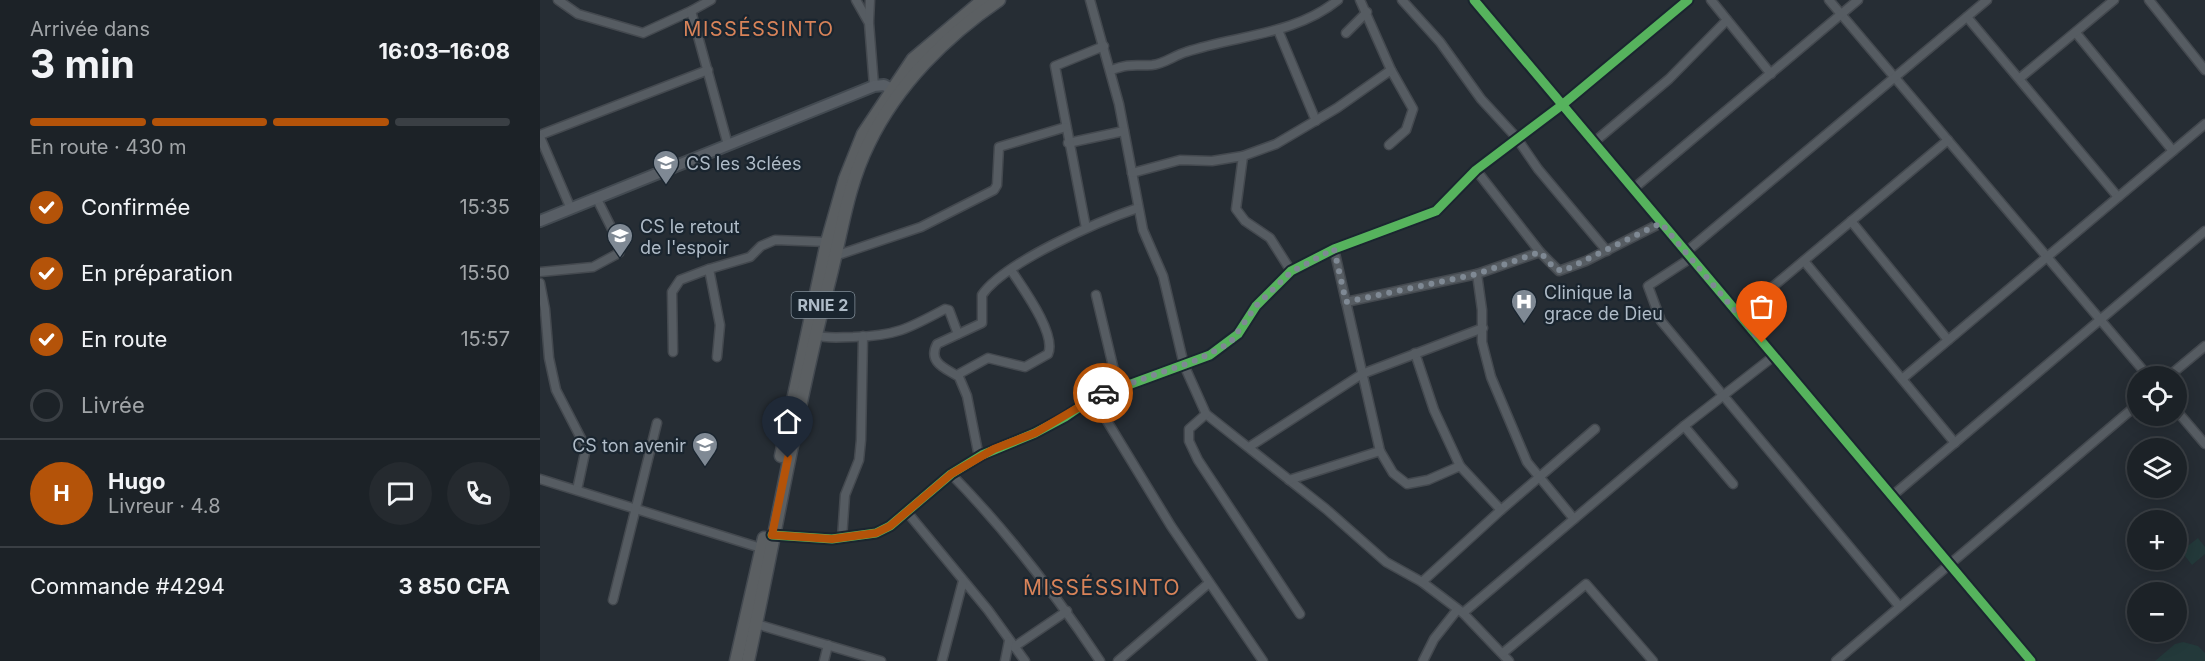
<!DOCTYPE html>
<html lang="fr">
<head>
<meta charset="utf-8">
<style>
	:root { --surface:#1c2227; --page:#252a2f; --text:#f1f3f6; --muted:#a0a4a7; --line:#3a3f44; --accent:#b45309 }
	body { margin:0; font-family:Inter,sans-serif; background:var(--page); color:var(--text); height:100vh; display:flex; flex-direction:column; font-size:22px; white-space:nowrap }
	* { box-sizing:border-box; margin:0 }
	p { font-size:20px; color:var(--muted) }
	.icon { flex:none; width:33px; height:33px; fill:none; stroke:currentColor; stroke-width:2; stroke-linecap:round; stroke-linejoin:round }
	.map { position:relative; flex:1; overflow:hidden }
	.panel { display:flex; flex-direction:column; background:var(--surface); width:540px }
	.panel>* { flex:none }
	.fabs { position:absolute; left:1587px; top:366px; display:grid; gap:12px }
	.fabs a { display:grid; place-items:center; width:60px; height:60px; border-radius:50%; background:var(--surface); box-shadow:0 3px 15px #0003,0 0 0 2px var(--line); font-size:30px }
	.pin { position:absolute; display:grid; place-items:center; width:51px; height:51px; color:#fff; margin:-62px -26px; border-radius:50% 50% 50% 0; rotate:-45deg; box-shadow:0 0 6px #0007 }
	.pin .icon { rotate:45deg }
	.courier { position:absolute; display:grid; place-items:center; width:60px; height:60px; margin:-30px; border:4px solid #b45309; border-radius:50%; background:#fff; color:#222; box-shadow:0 2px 8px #0007 }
	.summary em { font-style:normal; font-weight:700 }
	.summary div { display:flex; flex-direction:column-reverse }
	.summary { display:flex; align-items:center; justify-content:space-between; height:102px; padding:0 30px }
	h1 { font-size:39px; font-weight:700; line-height:45px }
	.bar { display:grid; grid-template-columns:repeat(4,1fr); gap:9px 6px; align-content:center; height:72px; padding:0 30px }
	.bar i { height:8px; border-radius:4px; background:var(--line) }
	.bar .selected { background:var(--accent) }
	.bar p { grid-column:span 4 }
	.line { display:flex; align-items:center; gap:15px; padding:0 30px; border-top:2px solid var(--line) }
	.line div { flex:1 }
	.round { display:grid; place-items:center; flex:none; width:63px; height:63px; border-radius:32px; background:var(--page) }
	ol { padding:0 30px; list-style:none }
	li { display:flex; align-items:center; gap:18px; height:66px }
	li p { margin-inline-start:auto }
	li .icon { padding:6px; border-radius:50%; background:var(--accent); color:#fff; stroke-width:4 }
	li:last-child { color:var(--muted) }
	li i { width:33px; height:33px; border:3px solid var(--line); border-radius:50% }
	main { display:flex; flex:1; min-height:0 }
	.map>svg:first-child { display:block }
</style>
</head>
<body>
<main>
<section class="panel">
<div class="summary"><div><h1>3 min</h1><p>Arrivée dans</p></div><em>16:03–16:08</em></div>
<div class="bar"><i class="selected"></i><i class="selected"></i><i class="selected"></i><i></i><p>En route · 430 m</p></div>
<ol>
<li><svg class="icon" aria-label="check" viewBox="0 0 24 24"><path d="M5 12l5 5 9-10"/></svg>Confirmée<p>15:35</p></li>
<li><svg class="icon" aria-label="check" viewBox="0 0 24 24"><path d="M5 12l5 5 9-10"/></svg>En préparation<p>15:50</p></li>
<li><svg class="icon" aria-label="check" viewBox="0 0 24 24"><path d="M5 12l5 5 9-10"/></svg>En route<p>15:57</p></li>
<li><i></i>Livrée</li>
</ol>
<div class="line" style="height:108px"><b class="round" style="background:var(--accent);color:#fff">H</b><div><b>Hugo</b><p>Livreur · 4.8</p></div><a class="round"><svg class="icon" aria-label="chat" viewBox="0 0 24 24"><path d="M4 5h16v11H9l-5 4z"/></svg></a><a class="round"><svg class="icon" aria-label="phone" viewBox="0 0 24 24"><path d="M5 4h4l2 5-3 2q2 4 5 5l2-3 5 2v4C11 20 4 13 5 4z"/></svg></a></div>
<div class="line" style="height:78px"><div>Commande #4294</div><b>3 850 CFA</b></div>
</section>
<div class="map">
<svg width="1665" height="661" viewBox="0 0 1665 661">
	<rect width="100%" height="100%" fill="#262d34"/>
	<!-- green -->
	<g fill="#23393a">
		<path d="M1658,538L1665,547V554L1652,565L1641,551Z"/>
		<path d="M1643,642L1658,646L1665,653V661H1615L1635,644Z"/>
	</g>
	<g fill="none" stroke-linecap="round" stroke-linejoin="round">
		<defs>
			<g id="minor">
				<path d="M18,0L38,14L103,33L151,11"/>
				<path d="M171,0L151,11L188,145"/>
				<path d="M316,0L329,23L334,86"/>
				<path d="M550,0L579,104L603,230L623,276L644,365L666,414L786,509L846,562L882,582L923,613L969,661"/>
				<path d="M820,0L851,70L873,109L866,130L849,145"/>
				<path d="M862,0L900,42L941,99L976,137L998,169L1067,251"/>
				<path d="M934,0L1491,661"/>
				<path d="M1171,0L1231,74"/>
				<path d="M1289,0L1608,376"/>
				<path d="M1609,0L1665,70"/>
				<path d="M1427,17L1578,197"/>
				<path d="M329,21L330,0"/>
				<path d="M738,30L776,121"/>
				<path d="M806,33L827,12"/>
				<path d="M1536,33L1633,151"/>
				<path d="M571,70C591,63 594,66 612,65C624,64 635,55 646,52C698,35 755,35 798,0"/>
				<path d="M1480,78L1574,0"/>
				<path d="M0,135L168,70"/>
				<path d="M0,137L31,209"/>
				<path d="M528,143L584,131"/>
				<path d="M1053,143L1129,79L1187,20"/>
				<path d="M703,156L696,209L705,221L730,238L751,271"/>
				<path d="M936,170L1000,252L1019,271L1046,261L1121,223"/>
				<path d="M592,173L640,160L672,161L703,156L736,144L797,108L851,70"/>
				<path d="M1093,189L1318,0"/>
				<path d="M1311,221L1408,340"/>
				<path d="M546,228L515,66L564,46"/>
				<path d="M794,249L840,451"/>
				<path d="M1146,252L1447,0"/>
				<path d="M292,257L381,227L454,190L457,185L459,147L526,127"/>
				<path d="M1151,258L1108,286L1121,321L1359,606"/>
				<path d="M1264,261L1415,443"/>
				<path d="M169,269L210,257L221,246L235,240L287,242"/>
				<path d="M0,272L53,267L79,253L78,241L57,199"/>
				<path d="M937,274L1000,252"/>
				<path d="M0,283L5,309L9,358L16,390L46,448L37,490"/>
				<path d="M556,295L578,387"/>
				<path d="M806,302L937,274L942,310V342L951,377L987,462L1034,519"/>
				<path d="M1199,315L1408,140"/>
				<path d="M275,335C287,339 300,337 313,337C355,336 368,329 405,309L409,310L418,334"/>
				<path d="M133,352L132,292L140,280L169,269L180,325L177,357"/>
				<path d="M875,353L894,410L920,466"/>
				<path d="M417,375L448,358L485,367L508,354C517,334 482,287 471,270"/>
				<path d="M1629,376L1665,346"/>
				<path d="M1362,379L1665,124"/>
				<path d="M553,398L631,526L723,661"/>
				<path d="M1636,410L1665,444"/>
				<path d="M666,414L649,429V441L658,460L760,614"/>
				<path d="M1144,426L1193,484"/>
				<path d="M709,447L822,374L943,328"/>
				<path d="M439,457L427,396L419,377C407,369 387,363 397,344L442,323V295C465,262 559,221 598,208"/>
				<path d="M411,474C467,531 516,595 560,661"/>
				<path d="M0,479L221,548"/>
				<path d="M749,480L840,451L853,473L867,484L888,480L920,466L961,510L1055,429"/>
				<path d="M1352,496L1665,231"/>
				<path d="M367,512L448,610L485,661"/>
				<path d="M232,535L292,539L336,533L350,526L411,474L442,455L495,433L525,417L553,398L670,355L698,334L716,306L751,271L794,249L896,211L936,170L1022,105L1148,0"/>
				<path d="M302,538L305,495L319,460L321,440L323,336"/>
				<path d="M882,582L961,510"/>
				<path d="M73,600L117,423"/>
				<path d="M923,613L1144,426L1234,356"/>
				<path d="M216,624L341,661"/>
				<path d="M474,647L527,611"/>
				<path d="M963,653L1046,584L1113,661"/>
				<path d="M284,661L288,645"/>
				<path d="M402,661L423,581"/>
				<path d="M465,661L469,641"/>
				<path d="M578,661L669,583"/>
				<path d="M883,661L894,639L917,610"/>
				<path d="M1296,661L1598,404"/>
			</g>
			<path id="major" d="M0,221L334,86L344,85L359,93"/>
			<g id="highway">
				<path d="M241,456L287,242L305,179L323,134L373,59L443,0"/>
				<path d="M196,661L224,538"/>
				<path d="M208,661C236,534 257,405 290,278C302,232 307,187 329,143C357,85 406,36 459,0"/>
			</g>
		</defs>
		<!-- minor casing -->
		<use href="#minor" stroke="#44494f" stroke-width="11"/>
		<!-- major casing -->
		<use href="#major" stroke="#434a51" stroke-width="14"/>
		<!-- highway casing -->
		<use href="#highway" stroke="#434950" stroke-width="15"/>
		<!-- minor -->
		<use href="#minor" stroke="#565c62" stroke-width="8"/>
		<!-- major -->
		<use href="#major" stroke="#585e65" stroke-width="10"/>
		<!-- highway -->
		<use href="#highway" stroke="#5b5f62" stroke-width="12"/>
		<defs>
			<g id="cycleway">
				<path d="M934,0L1491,661"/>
				<path d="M232,535L292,539L336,533L350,526L411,474L442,455L495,433L525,417L553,398L670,355L698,334L716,306L751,271L794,249L896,211L936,170L1022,105L1148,0"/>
			</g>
		</defs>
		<!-- cycleway casing -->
		<use href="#cycleway" stroke="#1a252f" stroke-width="13"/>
		<!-- cycleway -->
		<use href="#cycleway" stroke="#56b35d" stroke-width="9"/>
	</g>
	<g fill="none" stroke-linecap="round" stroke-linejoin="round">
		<!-- done -->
		<path stroke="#7f8994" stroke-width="6" stroke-dasharray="0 10.8" d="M563,393L657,360L690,343L716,306L751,272L794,249L806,302L937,274L1000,252L1015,269L1023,271L1121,223L1222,343"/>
		<!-- route -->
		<path stroke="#b45309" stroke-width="8" d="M248,458L232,535L292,539L336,533L350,526L411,474L454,449L495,433L563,393"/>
	</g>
	<!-- icons -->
	<defs>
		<symbol id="school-pin" viewBox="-11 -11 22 30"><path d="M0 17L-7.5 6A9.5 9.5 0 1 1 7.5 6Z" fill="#7f8994" stroke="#1a252f"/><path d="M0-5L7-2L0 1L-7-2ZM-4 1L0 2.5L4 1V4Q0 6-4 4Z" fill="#fff"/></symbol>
		<symbol id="hospital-pin" viewBox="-11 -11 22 30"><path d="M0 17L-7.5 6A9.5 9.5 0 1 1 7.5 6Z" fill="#7f8994" stroke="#1a252f"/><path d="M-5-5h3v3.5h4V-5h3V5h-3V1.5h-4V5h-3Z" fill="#fff"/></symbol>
	</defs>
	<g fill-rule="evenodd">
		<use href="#school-pin" x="111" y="148" width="30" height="40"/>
		<use href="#school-pin" x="65" y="221" width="30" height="40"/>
		<use href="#hospital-pin" x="969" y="287" width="30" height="40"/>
		<use href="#school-pin" x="150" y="430" width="30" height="40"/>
	</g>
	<g text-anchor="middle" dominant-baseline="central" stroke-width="4.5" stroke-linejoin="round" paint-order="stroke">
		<!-- shield labels -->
		<rect fill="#1a252f" stroke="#828e99" stroke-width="1.5" x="251.5" y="292" width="63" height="26" rx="4.5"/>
		<g font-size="16" font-weight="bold" fill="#afbbc7">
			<text x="283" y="305">RNIE 2</text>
		</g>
		<!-- poi labels -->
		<g font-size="18" fill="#afbbc7" stroke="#1a252f" text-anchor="start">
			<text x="146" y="163">CS les 3clées</text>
			<text x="100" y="226">CS le retout<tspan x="100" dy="21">de l'espoir</tspan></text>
			<text x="1004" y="292">Clinique la<tspan x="1004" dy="21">grace de Dieu</tspan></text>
			<text x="146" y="445" text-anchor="end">CS ton avenir</text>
		</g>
		<!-- neighbourhood labels -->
		<g font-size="20" letter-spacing="1.5" fill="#d88359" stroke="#1a252f">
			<text x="219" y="29">MISSÉSSINTO</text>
		</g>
		<!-- quarter labels -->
		<g font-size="21" letter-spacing="1.5" fill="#d88359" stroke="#1a252f">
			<text x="562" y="587">MISSÉSSINTO</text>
		</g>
	</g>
</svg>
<div class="fabs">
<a><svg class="icon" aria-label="locate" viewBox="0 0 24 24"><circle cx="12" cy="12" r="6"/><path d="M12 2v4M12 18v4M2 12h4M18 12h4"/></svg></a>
<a><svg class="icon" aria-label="layers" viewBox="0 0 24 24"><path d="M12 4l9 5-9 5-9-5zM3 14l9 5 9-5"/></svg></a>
<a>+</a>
<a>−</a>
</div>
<div class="pin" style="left:1222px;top:343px;background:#ea580c"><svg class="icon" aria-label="bag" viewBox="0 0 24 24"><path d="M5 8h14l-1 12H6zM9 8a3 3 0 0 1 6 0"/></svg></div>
<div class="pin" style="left:248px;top:458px;background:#1f2937"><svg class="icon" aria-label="home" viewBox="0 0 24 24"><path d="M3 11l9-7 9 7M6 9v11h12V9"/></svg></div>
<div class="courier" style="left:563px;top:393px"><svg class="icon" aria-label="car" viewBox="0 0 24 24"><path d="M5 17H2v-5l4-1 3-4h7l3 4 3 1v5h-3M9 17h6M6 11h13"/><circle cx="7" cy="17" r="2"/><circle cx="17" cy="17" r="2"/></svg></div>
</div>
</main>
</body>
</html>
